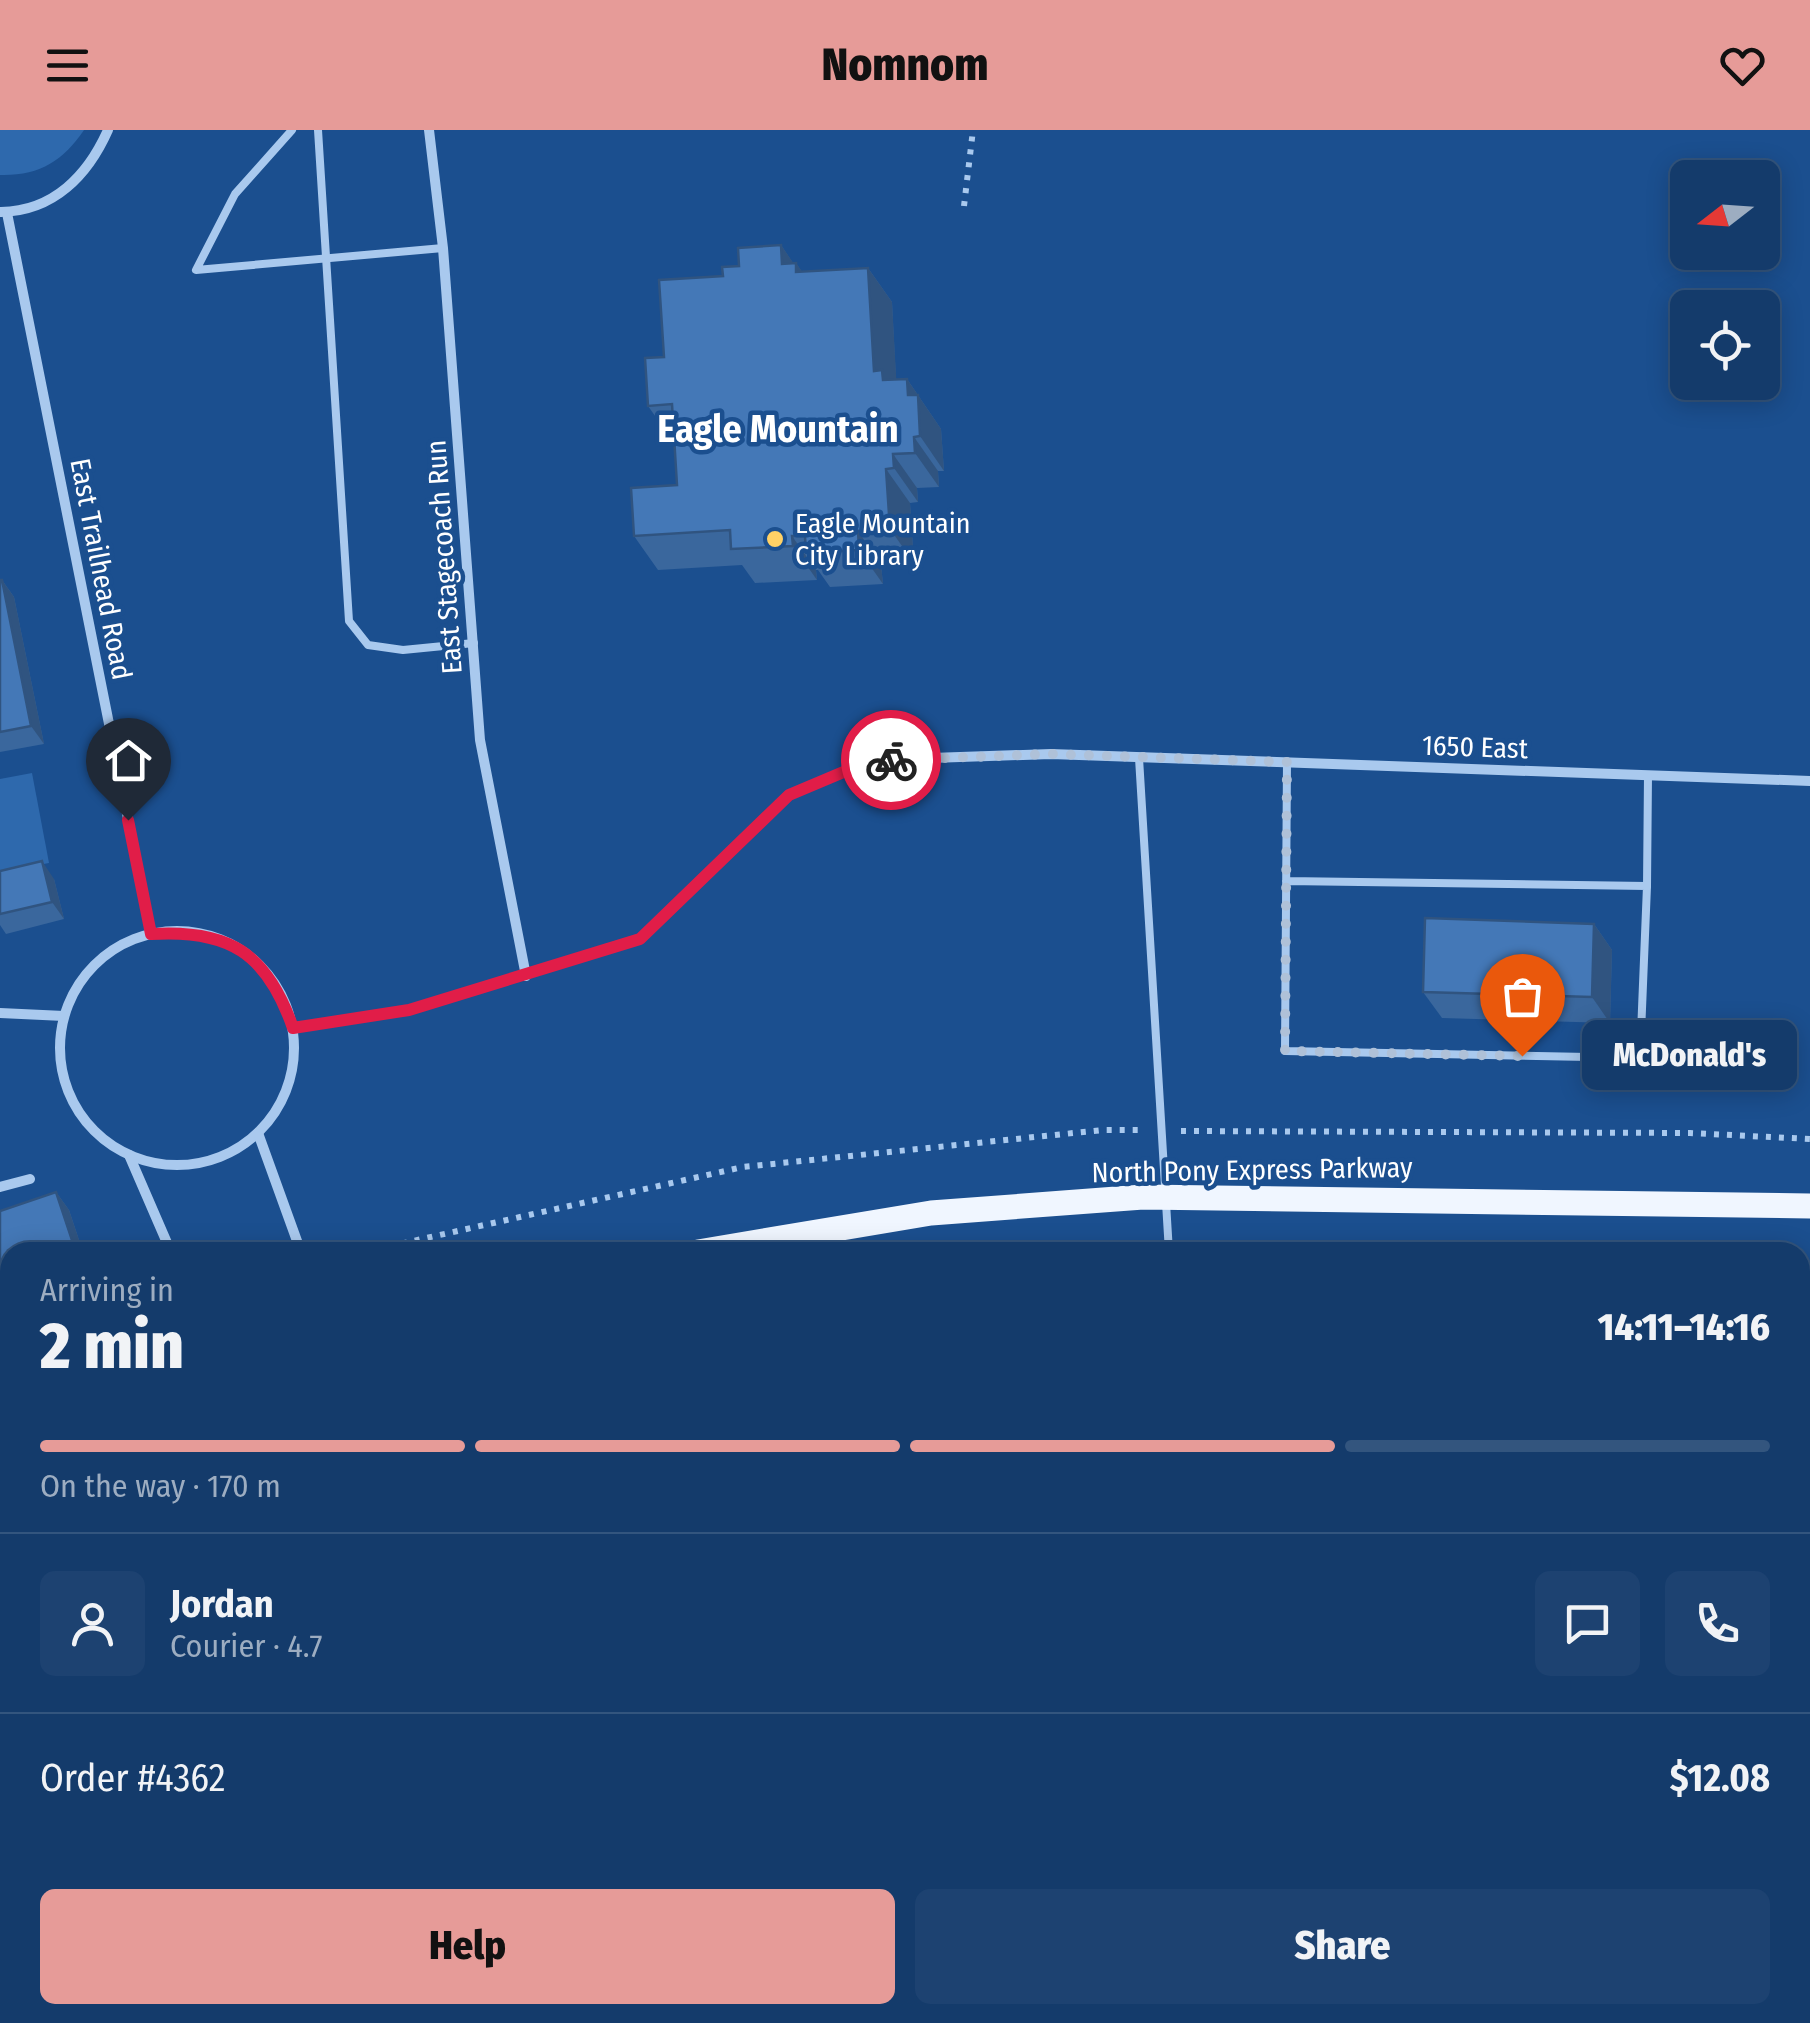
<!DOCTYPE html>
<html lang="en">
<head>
<meta charset="utf-8">
<style>
	:root { --surface:#143b6b; --page:#1d4271; --text:#f1f3f6; --muted:#9dadc1; --line:#33557e; --accent:#e69b98 }
	body { margin:0; font-family:"Fira Sans Condensed",sans-serif; background:var(--page); color:var(--text); height:100vh; display:flex; flex-direction:column; font-size:38px; white-space:nowrap }
	* { box-sizing:border-box; margin:0 }
	p { font-size:32px; color:var(--muted) }
	.icon { flex:none; width:55px; height:55px; fill:none; stroke:currentColor; stroke-width:2; stroke-linecap:round; stroke-linejoin:round }
	.map { position:relative; flex:1; overflow:hidden }
	.side { position:absolute; left:0px; top:1112px; width:1810px; height:782px; display:flex; flex-direction:column; background:var(--surface); border-radius:30px 30px 0 0; box-shadow:0 5px 25px #0003,0 0 0 2px var(--line) }
	.side>* { flex:none }
	.needle { width:65px; rotate:253deg }
	.buttons { position:absolute; left:1670px; top:30px; display:grid; gap:20px }
	.buttons a { display:grid; place-items:center; width:110px; height:110px; border-radius:15px; background:var(--surface); box-shadow:0 5px 25px #0003,0 0 0 2px var(--line); font-size:50px }
	.pin { position:absolute; display:grid; place-items:center; width:85px; height:85px; color:#fff; margin:-102px -42px; border-radius:50% 50% 50% 0; rotate:-45deg; box-shadow:0 0 10px #0007 }
	.pin .icon { rotate:45deg }
	.courier { position:absolute; display:grid; place-items:center; width:100px; height:100px; margin:-50px; border:8px solid #e11d48; border-radius:50%; background:#fff; color:#222; box-shadow:0 2px 12px #0007 }
	.bubble { position:absolute; height:70px; border-radius:15px; background:var(--surface); box-shadow:0 5px 25px #0003,0 0 0 2px var(--line); font-size:32px; font-weight:800; line-height:70px; text-align:center }
	.summary em { font-style:normal; font-weight:800 }
	.summary div { display:flex; flex-direction:column-reverse }
	.summary { display:flex; align-items:center; justify-content:space-between; height:170px; padding:0 40px }
	h1 { font-size:65px; font-weight:800; line-height:75px }
	.bar { display:grid; grid-template-columns:repeat(4,1fr); gap:15px 10px; align-content:center; height:120px; padding:0 40px }
	.bar i { height:12px; border-radius:8px; background:var(--line) }
	.bar .current { background:var(--accent) }
	.bar p { grid-column:span 4 }
	.line { display:flex; align-items:center; gap:25px; padding:0 40px; border-top:2px solid var(--line) }
	.line div { flex:1 }
	.round { display:grid; place-items:center; flex:none; width:105px; height:105px; border-radius:15px; background:var(--page) }
	.action { display:flex; gap:20px; margin-top:auto; padding:20px 40px }
	.action a { flex:1; height:115px; border-radius:15px; background:var(--accent); color:#111; font-size:40px; font-weight:800; line-height:115px; text-align:center }
	.action a+a { background:var(--page); color:var(--text) }
	header { display:flex; justify-content:space-between; align-items:center; height:130px; padding:0 40px; background:var(--accent); color:#111; font-size:45px; font-weight:800 }
	.map>svg:first-child { display:block }
</style>
</head>
<body>
<header><svg class="icon" aria-label="menu" viewBox="0 0 24 24"><path d="M4 6h16M4 12h16M4 18h16"/></svg>Nomnom<svg class="icon" aria-label="heart" viewBox="0 0 24 24"><path d="M12 20l-8-8c-3-5 5-10 8-4 3-6 11-1 8 4z"/></svg></header>
<div class="map">
<svg width="1810" height="1893" viewBox="0 0 1810 1893">
	<rect width="100%" height="100%" fill="#1b4f8f"/>
	<!-- green -->
	<g fill="#2e69ad">
		<path d="M0,0H84C63,31 39,46 0,45Z"/>
		<path d="M32,643L49,733L0,742V649Z"/>
	</g>
	<g fill="none" stroke-linecap="round" stroke-linejoin="round">
		<!-- path -->
		<g stroke="#a9c9ee" stroke-width="6" stroke-dasharray="5 8" stroke-linecap="butt">
			<path d="M964,76L973,0"/>
			<path d="M1181,1001L1690,1003L1810,1009"/>
			<path d="M364,1122L743,1037L1103,1000H1139"/>
			<path d="M0,1218L10,1215"/>
			<path d="M0,1443L10,1438"/>
		</g>
		<!-- service -->
		<g stroke="#a9c9ee" stroke-width="8">
			<path d="M292,0L235,64L196,140L443,118"/>
			<path d="M318,0L349,491L368,515L403,520L474,513"/>
			<path d="M1139,628L1169,1122"/>
			<path d="M1286,751L1647,756L1640,928L1285,921L1287,632"/>
			<path d="M1647,756L1648,645"/>
			<path d="M1800,1434H1810"/>
			<path d="M1800,1525H1810"/>
			<path d="M1800,1647H1810"/>
			<path d="M1800,1804H1810"/>
			<path d="M1193,1885V1893"/>
			<path d="M969,1893L1036,1885"/>
			<path d="M1507,1893V1885"/>
		</g>
		<!-- minor -->
		<g stroke="#a9c9ee" stroke-width="10">
			<path d="M429,0L443,118L480,610L526,846"/>
			<path d="M1,82C54,81 88,45 108,0"/>
			<path d="M7,83L151,804"/>
			<circle cx="177" cy="918" r="117"/>
			<path d="M0,883L64,886"/>
			<path d="M293,898L409,880L640,809L789,665L873,630L1051,624L1810,651"/>
			<path d="M258,1003L301,1122"/>
			<path d="M129,1025L171,1122"/>
			<path d="M0,1057L30,1049"/>
			<path d="M422,1885H433"/>
			<path d="M512,1885L518,1893"/>
			<path d="M291,1893L301,1885"/>
		</g>
		<!-- primary -->
		<g stroke="#f0f6ff" stroke-width="25">
			<path d="M698,1122L931,1083L1143,1067L1810,1076"/>
			<path d="M1800,1145L1810,1146"/>
			<path d="M0,1300L10,1298"/>
			<path d="M0,1352L10,1349"/>
		</g>
	</g>
	<!-- wall -->
	<g fill="#3a679d">
		<path d="M781,115L793,133H796L802,142L868,138L892,172L896,250L907,249L941,299L944,341H938L939,357L917,358L918,372L910,373L914,433L881,435L883,454L830,457L818,440H816L817,450L755,453L742,435L658,440L634,406L677,355L674,310H672L648,276L664,227L723,146Z"/>
		<path d="M0,450H2L14,467L44,614L0,622Z"/>
		<path d="M0,741L54,749L64,789L6,804L0,795Z"/>
		<path d="M1594,794L1612,820L1610,893L1442,888L1423,862Z"/>
		<path d="M56,1062L69,1080L83,1122H10V1204L0,1207V1081Z"/>
		<path d="M1800,1659L1810,1660V1790L1800,1789Z"/>
		<path d="M51,1885H67L57,1893Z"/>
		<path d="M71,1885H86L76,1892Z"/>
		<path d="M88,1885H146L147,1886L137,1893H94Z"/>
	</g>
	<!-- shaded-wall -->
	<g fill="#305480">
		<path d="M781,115L796,137V133L820,167L782,134Z"/>
		<path d="M868,138L892,172L897,262L906,274L874,241Z"/>
		<path d="M907,249L941,299L944,341L920,306L908,265Z"/>
		<path d="M914,307L938,341L939,357L915,323Z"/>
		<path d="M893,324L917,358L918,372L894,338Z"/>
		<path d="M886,339L910,373L914,433L890,399Z"/>
		<path d="M858,401L881,435L883,454L859,420Z"/>
		<path d="M792,406L816,440L817,450L793,416Z"/>
		<path d="M2,450L14,467L44,614L31,596Z"/>
		<path d="M42,731L54,749L64,789L52,772Z"/>
		<path d="M1594,794L1612,820L1610,893L1592,867Z"/>
		<path d="M56,1062L69,1080L83,1122H76Z"/>
		<path d="M8,1731L10,1734V1772L0,1794V1749Z"/>
	</g>
	<!-- building -->
	<g fill="#4478b7" stroke="#305480" stroke-width="2.5">
		<path d="M781,115L782,134L796,133V142L868,138L874,241L882,240L883,250L907,249L908,265H918L920,306L914,307L915,323L893,324L894,338L886,339L890,399L858,401L859,420L806,423L805,406H792L793,416L731,419L730,400L634,406L631,358L677,355L672,274L648,276L645,228L664,227L659,150L723,146L722,137L739,136L738,118Z"/>
		<path d="M0,450H2L31,596L0,602Z"/>
		<path d="M42,731L52,772L0,784V741Z"/>
		<path d="M1425,788L1594,794L1592,867L1423,862Z"/>
		<path d="M56,1062L76,1122H10V1182L0,1185V1081Z"/>
		<path d="M1800,1659L1810,1660V1772H1800Z"/>
		<path d="M0,1728L8,1731L0,1749Z"/>
		<path d="M1800,1846L1810,1847V1893H1556L1557,1885H1800Z"/>
		<path d="M89,1885H112L101,1893H95Z"/>
	</g>
	<g fill="none" stroke-linecap="round" stroke-linejoin="round">
		<!-- done -->
		<path stroke="#afc1d8" stroke-width="10" stroke-dasharray="0 18" d="M891,630L1051,624L1287,632L1285,921L1522,926"/>
		<!-- route -->
		<path stroke="#e11d48" stroke-width="12" d="M128,690L151,804C229,799 267,823 293,898L409,880L640,809L789,665L872,630H891"/>
	</g>
	<!-- markers -->
	<circle fill="#ffd166" stroke="#1b4f8f" stroke-width="4" cx="775" cy="409" r="10"/>
	<g text-anchor="middle" dominant-baseline="central" stroke-width="9" stroke-linejoin="round" paint-order="stroke">
		<!-- poi labels -->
		<g font-size="28" fill="#fff" stroke="#1b4f8f" text-anchor="start">
			<text x="795" y="393">Eagle Mountain<tspan x="795" dy="32">City Library</tspan></text>
		</g>
		<!-- street labels -->
		<g font-size="28" fill="#fff" stroke="#1b4f8f">
			<text transform="translate(444 427) rotate(-94)">East Stagecoach Run</text>
			<text transform="translate(101 439) rotate(79)">East Trailhead Road</text>
			<text transform="translate(1475 617) rotate(2)">1650 East</text>
			<text transform="translate(1252 1040) rotate(-1)">North Pony Express Parkway</text>
		</g>
		<!-- district labels -->
		<g font-size="38" font-weight="bold" fill="#fff" stroke="#1b4f8f">
			<text x="778" y="299">Eagle Mountain</text>
		</g>
	</g>
</svg>
<div class="buttons">
<a><svg class="needle" viewBox="-14 -14 28 28"><path d="M0-13l5 13h-10z" fill="#e53935"/><path d="M0 13l5-13h-10z" fill="#9dadc1"/></svg></a>
<a><svg class="icon" aria-label="locate" viewBox="0 0 24 24"><circle cx="12" cy="12" r="6"/><path d="M12 2v4M12 18v4M2 12h4M18 12h4"/></svg></a>
</div>
<div class="pin" style="left:1522px;top:926px;background:#ea580c"><svg class="icon" aria-label="bag" viewBox="0 0 24 24"><path d="M5 8h14l-1 12H6zM9 8a3 3 0 0 1 6 0"/></svg></div>
<div class="pin" style="left:128px;top:690px;background:#1f2937"><svg class="icon" aria-label="home" viewBox="0 0 24 24"><path d="M3 11l9-7 9 7M6 9v11h12V9"/></svg></div>
<div class="courier" style="left:891px;top:630px"><svg class="icon" aria-label="bike" viewBox="0 0 24 24"><circle cx="6" cy="16" r="4"/><circle cx="18" cy="16" r="4"/><path d="M6 16l4-8h5l3 8M10 8l3 8H6M13 5h3"/></svg></div>
<div class="bubble" style="left:1582px;top:890px;width:215px">McDonald's</div>
<section class="side">
<div class="summary"><div><h1>2 min</h1><p>Arriving in</p></div><em>14:11–14:16</em></div>
<div class="bar"><i class="current"></i><i class="current"></i><i class="current"></i><i></i><p>On the way · 170 m</p></div>
<div class="line" style="height:180px"><a class="round"><svg class="icon" aria-label="person" viewBox="0 0 24 24"><circle cx="12" cy="8" r="4"/><path d="M4 21q1-7 8-7t8 7"/></svg></a><div><b>Jordan</b><p>Courier · 4.7</p></div><a class="round"><svg class="icon" aria-label="chat" viewBox="0 0 24 24"><path d="M4 5h16v11H9l-5 4z"/></svg></a><a class="round"><svg class="icon" aria-label="phone" viewBox="0 0 24 24"><path d="M5 4h4l2 5-3 2q2 4 5 5l2-3 5 2v4C11 20 4 13 5 4z"/></svg></a></div>
<div class="line" style="height:130px"><div>Order #4362</div><b>$12.08</b></div>
<div class="action"><a>Help</a><a>Share</a></div>
</section>
</div>
</body>
</html>
